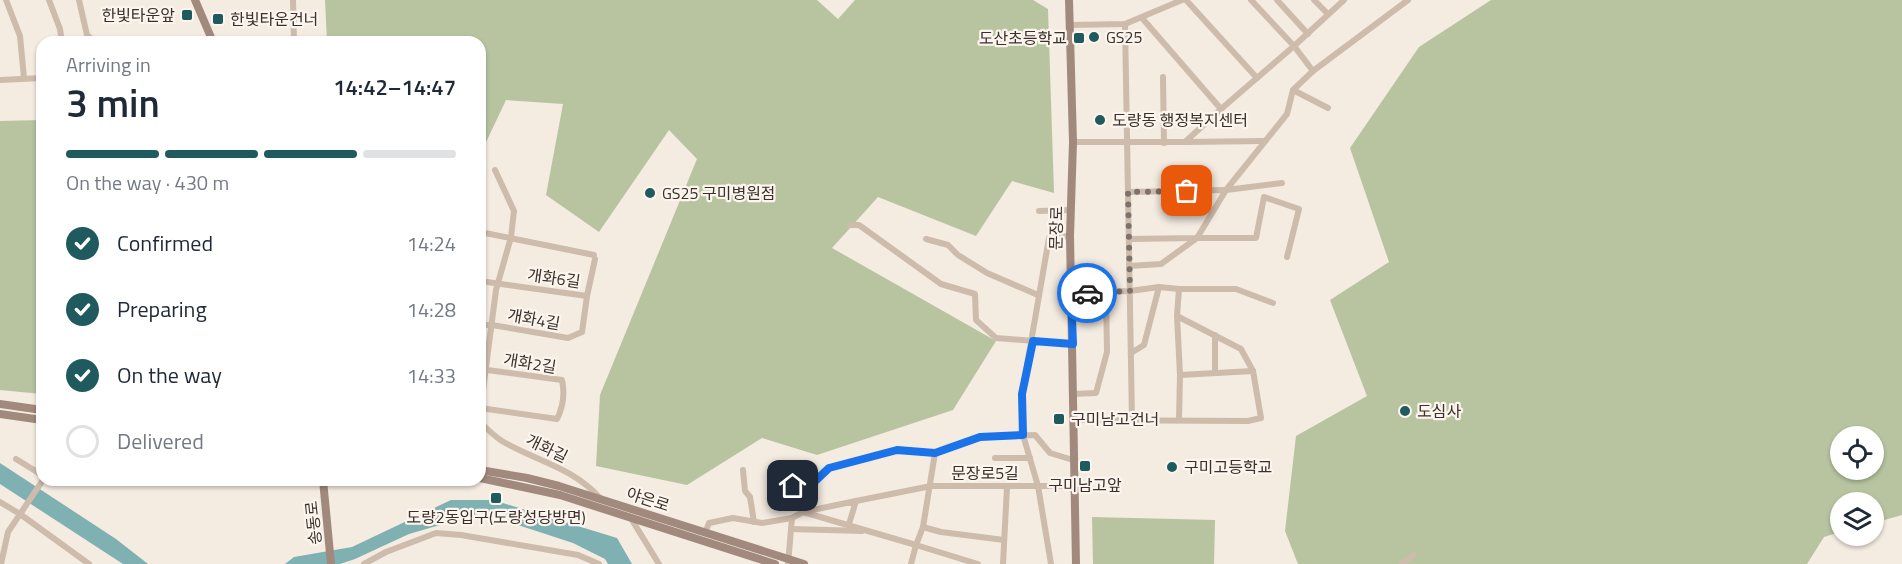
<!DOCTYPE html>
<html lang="en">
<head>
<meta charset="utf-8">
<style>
	:root { --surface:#fff; --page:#f6f6f7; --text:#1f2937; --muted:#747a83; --line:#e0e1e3; --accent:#1f5a5e }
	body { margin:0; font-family:"Titillium Web","Noto Sans KR",sans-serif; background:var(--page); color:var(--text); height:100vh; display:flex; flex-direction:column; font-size:22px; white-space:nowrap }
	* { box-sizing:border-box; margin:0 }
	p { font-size:20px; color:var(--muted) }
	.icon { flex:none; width:33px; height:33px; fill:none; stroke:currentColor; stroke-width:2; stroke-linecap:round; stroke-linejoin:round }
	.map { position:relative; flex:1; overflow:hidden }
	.details { position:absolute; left:36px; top:36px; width:450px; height:450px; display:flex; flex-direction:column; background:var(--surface); border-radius:18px; box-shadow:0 2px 4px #0004 }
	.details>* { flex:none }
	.buttons { position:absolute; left:1830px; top:426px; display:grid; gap:12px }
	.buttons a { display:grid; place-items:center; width:54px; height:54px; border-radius:50%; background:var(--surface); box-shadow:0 2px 4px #0004; font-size:30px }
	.pin { position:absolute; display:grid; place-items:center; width:51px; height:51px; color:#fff; margin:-26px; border-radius:12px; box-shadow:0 3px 9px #0006 }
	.courier { position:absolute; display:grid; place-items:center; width:60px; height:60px; margin:-30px; border:4px solid #1a73e8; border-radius:50%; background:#fff; color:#222; box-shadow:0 2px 8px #0007 }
	.head em { font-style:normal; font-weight:600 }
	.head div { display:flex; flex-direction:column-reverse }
	.head { display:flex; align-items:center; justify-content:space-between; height:102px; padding:0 30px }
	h1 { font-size:39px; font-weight:600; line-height:45px }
	.bar { display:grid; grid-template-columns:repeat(4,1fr); gap:9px 6px; align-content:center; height:72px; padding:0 30px }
	.bar i { height:8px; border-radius:4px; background:var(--line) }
	.bar .on { background:var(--accent) }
	.bar p { grid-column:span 4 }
	ol { padding:0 30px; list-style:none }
	li { display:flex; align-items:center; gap:18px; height:66px }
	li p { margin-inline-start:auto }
	li .icon { padding:6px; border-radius:50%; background:var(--accent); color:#fff; stroke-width:4 }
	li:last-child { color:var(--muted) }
	li i { width:33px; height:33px; border:3px solid var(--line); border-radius:50% }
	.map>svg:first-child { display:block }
</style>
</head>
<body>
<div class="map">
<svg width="1902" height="564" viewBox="0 0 1902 564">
	<rect width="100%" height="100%" fill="#f4ebe1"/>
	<!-- green -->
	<g fill="#b8c4a0" fill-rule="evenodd">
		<path d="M325,0H817L838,19L855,0H1033L1048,9L1054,193L1012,181L976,236L878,197L832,248L996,341L953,410L817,455L762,438L687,485L596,466L600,395L697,159L669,130L599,232L546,195L563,104L506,100L480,155V42H327Z"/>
		<path d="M1491,0H1902V515L1874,523V502H1840V532L1824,537L1807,564H1298L1285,531L1296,436L1367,396L1330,300L1389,262L1350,148L1419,47ZM1840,436H1874V470H1840Z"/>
		<path d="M42,120V394L0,390V121Z"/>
		<path d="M1092,517L1215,520L1214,564H1093Z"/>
	</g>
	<!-- water -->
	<g fill="#7fb0b2">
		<path d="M0,463L116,539L148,564H123L0,484Z"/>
		<path d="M451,500H493L617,538L632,564H608L605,559L573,543L481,513L409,534L355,559L340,564H285L294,557L352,547Z"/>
	</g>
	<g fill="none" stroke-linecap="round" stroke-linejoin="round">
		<!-- street -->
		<g stroke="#cdbbac" stroke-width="6">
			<path d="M6,0L20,36L24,78"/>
			<path d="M49,0L60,29L62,42"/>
			<path d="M79,0L87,35L95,42"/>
			<path d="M293,0L294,42"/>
			<path d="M1186,0L1257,78"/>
			<path d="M1277,0L1308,34"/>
			<path d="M1314,0L1328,14"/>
			<path d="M1125,24L1132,420"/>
			<path d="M1070,25L1125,24L1182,0"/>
			<path d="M1313,71L1294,46L1344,0"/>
			<path d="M1163,77L1164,143"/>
			<path d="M0,80L42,78"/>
			<path d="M1293,90L1328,108"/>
			<path d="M1221,109L1294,46L1251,0"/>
			<path d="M1073,142H1185L1221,109L1142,18"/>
			<path d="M1185,142L1264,141"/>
			<path d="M1226,190L1287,114L1293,90L1313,71L1408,0"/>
			<path d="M1226,190L1282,183"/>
			<path d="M1128,192L1226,190L1197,238L1129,239"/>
			<path d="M1039,211L1071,210"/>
			<path d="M850,225H859L941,284L975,294L976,320L996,338L1073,344"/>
			<path d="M480,232L594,255"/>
			<path d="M926,239L948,245L958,255L987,273L1038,295"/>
			<path d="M1129,266L1161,264L1197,238H1256L1264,197L1299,209L1287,257"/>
			<path d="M480,281L587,296L595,259"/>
			<path d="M1179,289H1236L1273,303"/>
			<path d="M1071,293L1130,291L1159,287L1179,289L1177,316"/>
			<path d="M480,325H492L568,338L582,332L587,296"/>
			<path d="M1215,335V372"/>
			<path d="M1131,353L1144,345L1159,287"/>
			<path d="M1180,375L1253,371"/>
			<path d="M1073,394L1096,393L1107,352L1106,292"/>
			<path d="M480,408L557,419C563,407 565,394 562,380L487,370"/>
			<path d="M480,413L496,290L511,237L514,211L495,170"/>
			<path d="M1073,420L1248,421L1261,418L1253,371L1241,349L1177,316L1180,375L1179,419"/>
			<path d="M480,422C487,429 494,436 502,441C536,461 572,467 600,498"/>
			<path d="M935,453L923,527L916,545L803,512L812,485L829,468L897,450L935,453L980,437L1035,435L1050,453L1073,460"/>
			<path d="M995,458H1030"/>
			<path d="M16,459L42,475"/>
			<path d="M743,470L745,491L750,497L754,522"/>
			<path d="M793,486L812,485"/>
			<path d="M856,501L931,486H1074"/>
			<path d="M0,502L20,514L89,564"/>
			<path d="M632,520L659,564"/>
			<path d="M923,527L941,532L1004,540"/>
			<path d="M791,529L862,531"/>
			<path d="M705,533L709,523L733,518L762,523L792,518L803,512L856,501L849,524"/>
			<path d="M1,564L8,532L43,480"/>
			<path d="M364,564L386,552L436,533L461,535L578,555L599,564"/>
			<path d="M788,564L792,518"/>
			<path d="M911,564L916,545L978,564"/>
			<path d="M1003,564L1007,487"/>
			<path d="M1051,564L1038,486L1023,435L1022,394L1049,238L1070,236"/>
			<path d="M1402,564L1414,555"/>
		</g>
		<!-- secondary -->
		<g stroke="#a18a7d" stroke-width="8">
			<path d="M195,0L213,42"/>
			<path d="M1069,0L1073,142L1070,236L1076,564"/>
			<path d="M0,404L42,410"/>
			<path d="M0,414L42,420"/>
			<path d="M480,470L527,478L559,486L804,564"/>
			<path d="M480,478L560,495L775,564"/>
			<path d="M323,480L331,564"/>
		</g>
	</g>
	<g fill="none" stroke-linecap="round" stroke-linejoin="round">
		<!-- done -->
		<path stroke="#7c716b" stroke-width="6" stroke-dasharray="0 10.8" d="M1087,293L1130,291L1128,192L1187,191"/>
		<!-- route -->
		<path stroke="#1a73e8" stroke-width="8" d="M793,486L812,484L829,468L897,450L935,453L980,437L1023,435L1022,394L1033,341L1073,344L1071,293H1087"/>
	</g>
	<!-- markers -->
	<g fill="#1f5a5e" stroke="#fbf5ee" stroke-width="2">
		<rect x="181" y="9" width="12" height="12" rx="3"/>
		<rect x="212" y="13" width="12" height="12" rx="3"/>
		<circle cx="1094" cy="37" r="6"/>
		<rect x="1073" y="32" width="12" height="12" rx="3"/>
		<circle cx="1100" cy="120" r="6"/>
		<circle cx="650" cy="193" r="6"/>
		<circle cx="1405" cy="411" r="6"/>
		<rect x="1053" y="413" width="12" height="12" rx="3"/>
		<rect x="1079" y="460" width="12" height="12" rx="3"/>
		<circle cx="1172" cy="467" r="6"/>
		<rect x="490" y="492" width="12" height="12" rx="3"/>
	</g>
	<g text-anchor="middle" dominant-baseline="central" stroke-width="4.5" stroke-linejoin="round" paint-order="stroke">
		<!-- poi labels -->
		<g font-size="16" fill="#3b302b" stroke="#fbf5ee" text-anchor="start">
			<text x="175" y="15" text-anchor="end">한빛타운앞</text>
			<text x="230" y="19">한빛타운건너</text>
			<text x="1106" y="37">GS25</text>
			<text x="1067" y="38" text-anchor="end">도산초등학교</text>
			<text x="1112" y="120">도량동 행정복지센터</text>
			<text x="662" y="193">GS25 구미병원점</text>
			<text x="1417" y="411">도심사</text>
			<text x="1071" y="419">구미남고건너</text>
			<text x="1184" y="467">구미고등학교</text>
			<text x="1085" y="485" text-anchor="middle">구미남고앞</text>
			<text x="496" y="517" text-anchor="middle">도량2동입구(도량성당방면)</text>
		</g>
		<!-- street labels -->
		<g font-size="16" fill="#3b302b" stroke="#fbf5ee">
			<text transform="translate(1056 228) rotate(-89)">문장로</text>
			<text transform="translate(554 278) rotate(8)">개화6길</text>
			<text transform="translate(534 319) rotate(10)">개화4길</text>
			<text transform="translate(530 363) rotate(9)">개화2길</text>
			<text transform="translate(547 448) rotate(26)">개화길</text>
			<text x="985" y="473">문장로5길</text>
			<text transform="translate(648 499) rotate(18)">야은로</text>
			<text transform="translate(313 523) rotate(-96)">송동로</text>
		</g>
	</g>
</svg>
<div class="buttons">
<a><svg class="icon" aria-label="locate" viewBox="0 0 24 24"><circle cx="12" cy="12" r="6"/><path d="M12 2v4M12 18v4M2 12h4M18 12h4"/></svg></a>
<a><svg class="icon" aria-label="layers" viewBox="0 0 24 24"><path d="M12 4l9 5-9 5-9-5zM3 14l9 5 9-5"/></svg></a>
</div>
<div class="pin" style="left:1187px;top:191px;background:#ea580c"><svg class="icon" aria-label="bag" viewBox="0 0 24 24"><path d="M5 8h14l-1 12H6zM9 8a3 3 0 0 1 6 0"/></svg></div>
<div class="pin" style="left:793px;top:486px;background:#1f2937"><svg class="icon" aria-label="home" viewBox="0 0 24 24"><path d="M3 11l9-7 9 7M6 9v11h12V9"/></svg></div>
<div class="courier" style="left:1087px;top:293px"><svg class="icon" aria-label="car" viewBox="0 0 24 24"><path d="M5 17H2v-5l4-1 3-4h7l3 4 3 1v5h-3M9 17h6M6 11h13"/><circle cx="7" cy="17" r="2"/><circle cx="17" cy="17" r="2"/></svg></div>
<section class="details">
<div class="head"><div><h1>3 min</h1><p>Arriving in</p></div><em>14:42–14:47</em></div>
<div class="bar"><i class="on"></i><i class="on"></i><i class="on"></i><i></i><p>On the way · 430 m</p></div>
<ol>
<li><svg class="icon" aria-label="check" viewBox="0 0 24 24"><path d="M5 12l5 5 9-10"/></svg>Confirmed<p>14:24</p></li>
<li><svg class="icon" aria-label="check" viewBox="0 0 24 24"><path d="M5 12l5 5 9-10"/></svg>Preparing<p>14:28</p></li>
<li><svg class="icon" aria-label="check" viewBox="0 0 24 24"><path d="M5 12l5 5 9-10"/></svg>On the way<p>14:33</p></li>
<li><i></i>Delivered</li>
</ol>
</section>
</div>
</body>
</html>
